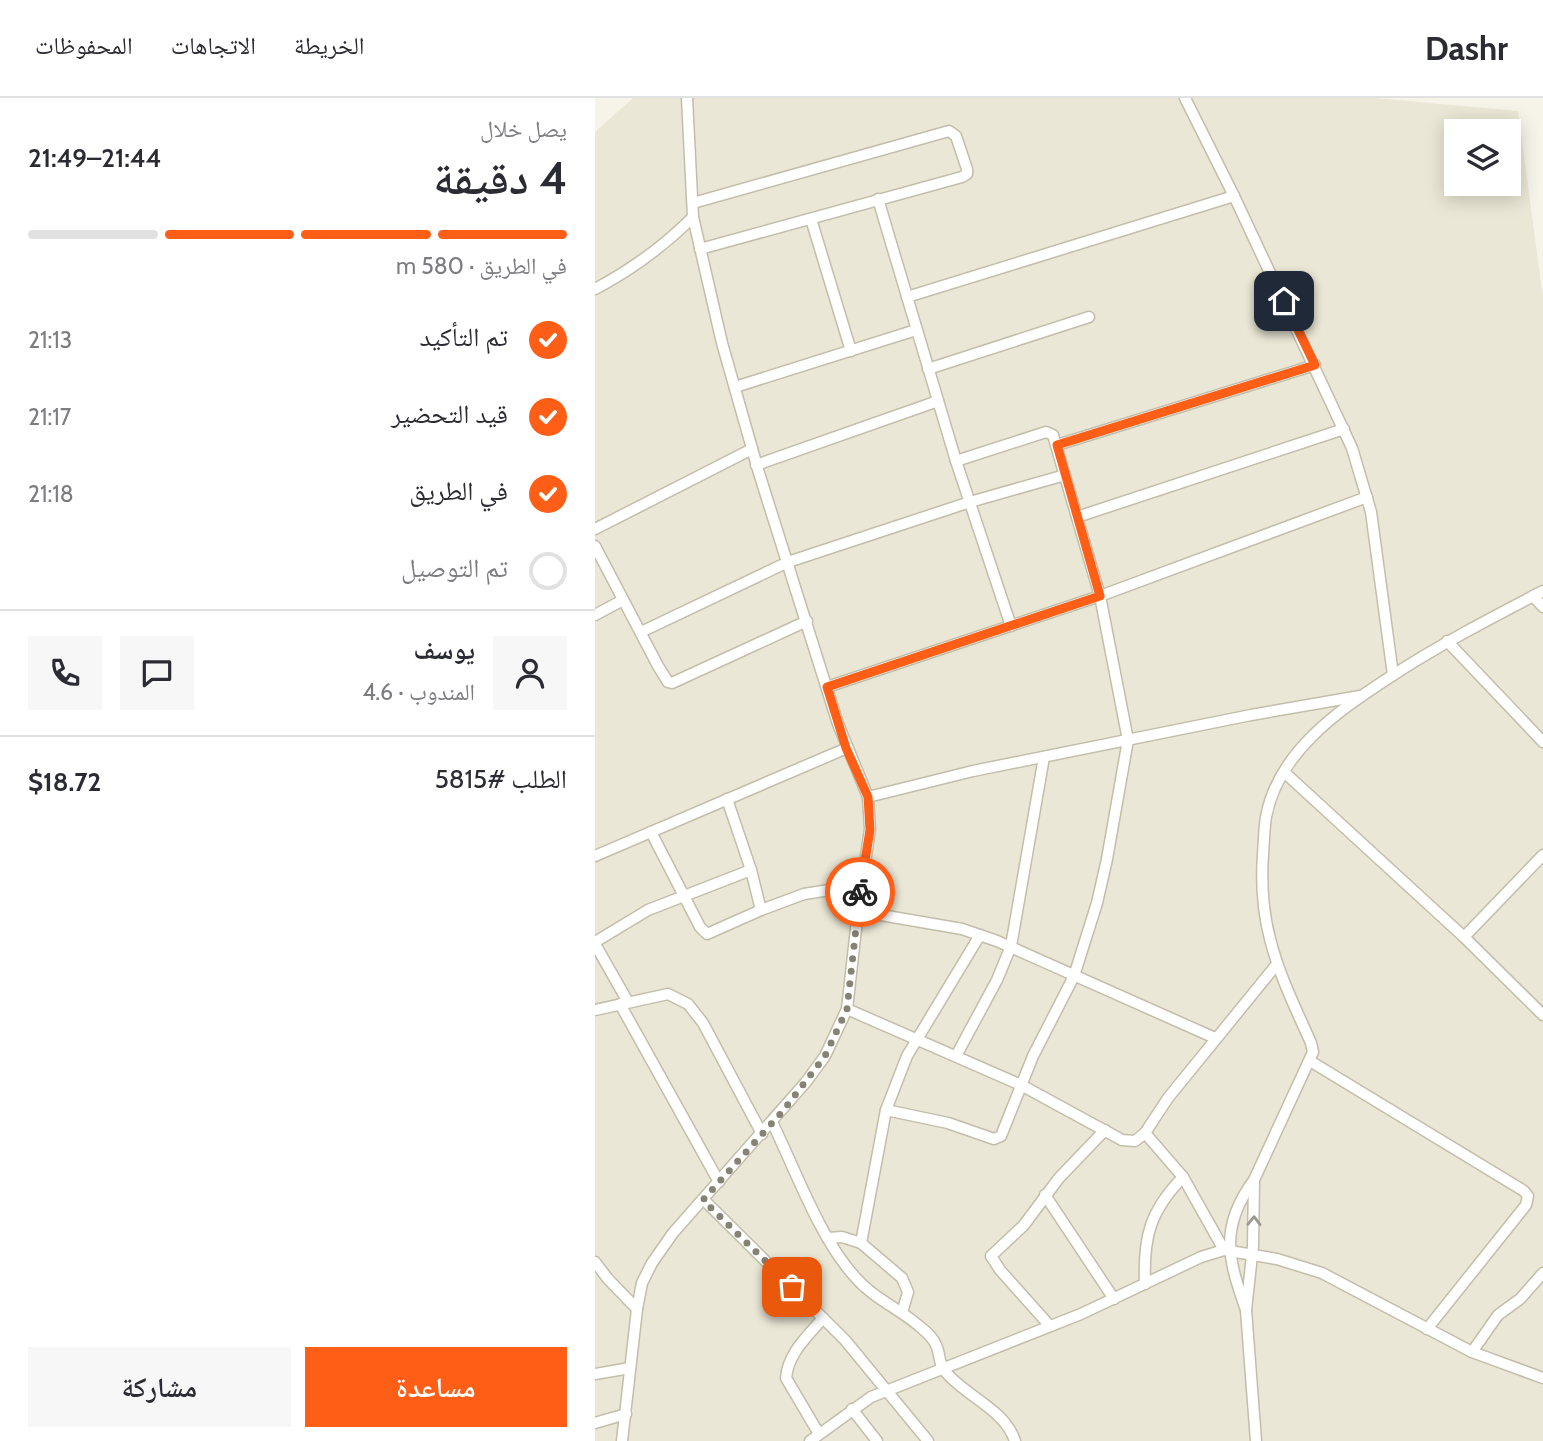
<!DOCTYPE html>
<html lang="ar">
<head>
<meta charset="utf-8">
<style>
	:root { --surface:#fff; --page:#f7f7f7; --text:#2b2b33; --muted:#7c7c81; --line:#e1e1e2; --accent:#ff5e16 }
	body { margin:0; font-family:Cabin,"Noto Naskh Arabic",sans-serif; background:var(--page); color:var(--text); direction:rtl; height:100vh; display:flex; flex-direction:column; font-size:26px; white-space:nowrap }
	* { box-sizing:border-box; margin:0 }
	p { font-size:23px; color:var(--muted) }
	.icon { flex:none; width:38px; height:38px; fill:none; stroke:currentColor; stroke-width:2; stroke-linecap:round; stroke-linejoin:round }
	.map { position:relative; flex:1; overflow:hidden; direction:ltr }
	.panel { display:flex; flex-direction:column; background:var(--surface); width:595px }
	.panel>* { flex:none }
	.buttons { position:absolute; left:849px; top:21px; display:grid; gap:14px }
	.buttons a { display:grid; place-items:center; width:77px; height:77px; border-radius:0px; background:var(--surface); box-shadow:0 4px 18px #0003; font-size:35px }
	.pin { position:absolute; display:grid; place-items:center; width:60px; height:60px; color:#fff; margin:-30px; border-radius:14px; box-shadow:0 4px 10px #0006 }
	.courier { position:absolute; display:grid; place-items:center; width:70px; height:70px; margin:-35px; border:5px solid #ff5e16; border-radius:50%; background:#fff; color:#222; box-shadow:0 2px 9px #0007 }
	.summary em { font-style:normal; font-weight:600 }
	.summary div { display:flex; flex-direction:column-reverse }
	.summary { display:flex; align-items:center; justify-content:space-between; height:119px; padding:0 28px }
	h1 { font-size:46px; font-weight:600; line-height:52px }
	.bar { display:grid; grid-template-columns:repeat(4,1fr); gap:10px 7px; align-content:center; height:84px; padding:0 28px }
	.bar i { height:9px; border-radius:5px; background:var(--line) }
	.bar .active { background:var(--accent) }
	.bar p { grid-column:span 4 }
	.line { display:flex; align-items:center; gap:18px; padding:0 28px; border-top:2px solid var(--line) }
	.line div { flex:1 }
	.round { display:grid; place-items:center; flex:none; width:74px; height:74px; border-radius:0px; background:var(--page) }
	ol { padding:0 28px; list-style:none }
	li { display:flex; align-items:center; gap:21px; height:77px }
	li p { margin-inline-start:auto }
	li .icon { padding:7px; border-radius:50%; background:var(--accent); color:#fff; stroke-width:4 }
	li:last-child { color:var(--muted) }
	li i { width:38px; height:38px; border:4px solid var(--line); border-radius:50% }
	.cta { display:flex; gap:14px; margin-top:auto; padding:14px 28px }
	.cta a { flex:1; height:80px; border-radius:0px; background:var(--accent); color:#fff; font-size:28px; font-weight:600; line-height:80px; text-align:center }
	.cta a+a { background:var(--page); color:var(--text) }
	header { display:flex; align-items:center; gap:42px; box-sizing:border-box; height:98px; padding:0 35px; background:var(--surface); border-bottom:2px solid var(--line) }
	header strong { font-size:33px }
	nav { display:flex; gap:38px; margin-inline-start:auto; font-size:24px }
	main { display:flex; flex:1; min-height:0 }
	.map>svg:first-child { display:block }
</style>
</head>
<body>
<header>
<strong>Dashr</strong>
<nav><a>الخريطة</a><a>الاتجاهات</a><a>المحفوظات</a></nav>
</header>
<main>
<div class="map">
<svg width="948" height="1343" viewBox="0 0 948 1343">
	<rect width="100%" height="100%" fill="#f6f4e9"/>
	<!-- residential -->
	<path fill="#eae7d6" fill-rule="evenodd" d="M38,0H780L923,13L948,200V1343H0V34ZM861,33H914V86H861Z"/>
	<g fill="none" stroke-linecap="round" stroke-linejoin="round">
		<defs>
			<g id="street">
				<path d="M92,0L98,119L127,245L164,375L243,626L273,699"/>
				<path d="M590,0L639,98L757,350L776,414L798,577"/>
				<path d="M283,101L361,363L416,528"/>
				<path d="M98,105L354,33L361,38L372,71V76L367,79L105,151"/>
				<path d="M216,121L256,253"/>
				<path d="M0,191C38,171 68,149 98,119"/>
				<path d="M312,199L639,98"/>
				<path d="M333,271L494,219"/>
				<path d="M140,289L321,232"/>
				<path d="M462,347L720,267"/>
				<path d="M161,367L343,303"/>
				<path d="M482,419L749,331"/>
				<path d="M0,431L157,351"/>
				<path d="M0,448L63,568L73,584L77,585L212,523"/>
				<path d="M938,498L948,509"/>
				<path d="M0,517L28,502"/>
				<path d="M46,534L193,464L375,404L470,377"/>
				<path d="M852,543L948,644"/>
				<path d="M232,589L505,498L772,399"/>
				<path d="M689,674L869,839L948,757"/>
				<path d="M132,701L156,772"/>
				<path d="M56,734L105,829L112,836L166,812L209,796L266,787"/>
				<path d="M0,758L252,650"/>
				<path d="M263,813L367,831L402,843L620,940"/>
				<path d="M869,839L948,917"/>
				<path d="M0,844L53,812L156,772L166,812"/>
				<path d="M0,846L33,904"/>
				<path d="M25,906L124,1084"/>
				<path d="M252,911L426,987L527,1042L540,1043L550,1035"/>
				<path d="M0,912L73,896L93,906L108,925L167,1036"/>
				<path d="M361,958L402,882L416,848L449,659"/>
				<path d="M715,963L929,1093L933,1098L931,1107L832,1231"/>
				<path d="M291,1012L353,1025L399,1041L406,1038L438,958L479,878L502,805L512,761L533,642L505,498L458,337L451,334L361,363"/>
				<path d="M177,1024C201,1073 224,1139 260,1179C278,1200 303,1210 323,1227C330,1233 338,1239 341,1247C345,1255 344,1266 349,1272C369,1298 409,1310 420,1343"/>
				<path d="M659,1082L658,1148L651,1212L661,1343"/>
				<path d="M450,1097L519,1201"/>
				<path d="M109,1102L250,1242L333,1343"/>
				<path d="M233,1140L247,1139L266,1145L307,1180L313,1194L307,1215"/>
				<path d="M266,1145L291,1012L312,958L385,837"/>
				<path d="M629,1152L588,1079L550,1035L573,1000L682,866"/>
				<path d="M0,1164L13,1181L42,1211"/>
				<path d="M550,1186C548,1139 555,1113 588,1079"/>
				<path d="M651,1212C633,1161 624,1129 659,1082L718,954L716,945C701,911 684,877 675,841C668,814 666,784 668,756C669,744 669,731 671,719C683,654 743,613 795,579C844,547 896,520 948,493"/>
				<path d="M455,1228L405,1172L396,1158L429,1127L464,1080L510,1032"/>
				<path d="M877,1254L903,1217L925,1201L948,1175"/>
				<path d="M0,1276L35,1270"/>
				<path d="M257,1311L282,1343"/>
				<path d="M0,1325L31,1316"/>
				<path d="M224,1336L191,1280C193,1255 213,1238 228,1220"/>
				<path d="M27,1343L42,1211L47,1185L57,1165L78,1135L211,984L230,958L252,911L263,813L275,731L273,699L378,673L656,617L765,598"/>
				<path d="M215,1343L276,1299L486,1216L606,1159L629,1152L682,1161L727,1175L877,1254L948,1280"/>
			</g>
		</defs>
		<!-- street casing -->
		<use href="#street" stroke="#c2beaa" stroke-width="13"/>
		<!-- street -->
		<use href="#street" stroke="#fff" stroke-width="10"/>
	</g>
	<!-- one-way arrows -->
	<defs><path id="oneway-chevron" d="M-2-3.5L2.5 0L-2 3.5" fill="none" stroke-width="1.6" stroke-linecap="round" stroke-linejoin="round" transform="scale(1.75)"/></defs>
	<use stroke="#9b9990" href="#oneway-chevron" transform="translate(659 1123) rotate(-89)"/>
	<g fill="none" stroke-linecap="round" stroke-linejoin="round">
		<!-- done -->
		<path stroke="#868375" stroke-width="7" stroke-dasharray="0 12.6" d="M197,1189L108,1102L187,1014L230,958L252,911L265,794"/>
		<!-- route -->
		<path stroke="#ff5e16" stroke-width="9" d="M265,794L275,732L273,699L251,650L232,589L505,498L462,347L720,267L689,203"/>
	</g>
</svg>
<div class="buttons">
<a><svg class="icon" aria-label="layers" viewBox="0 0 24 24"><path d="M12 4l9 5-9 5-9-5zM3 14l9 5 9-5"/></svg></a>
</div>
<div class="pin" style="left:197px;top:1189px;background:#ea580c"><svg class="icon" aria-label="bag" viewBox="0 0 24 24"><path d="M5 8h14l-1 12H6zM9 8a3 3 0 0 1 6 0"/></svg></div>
<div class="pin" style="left:689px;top:203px;background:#1f2937"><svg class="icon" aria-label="home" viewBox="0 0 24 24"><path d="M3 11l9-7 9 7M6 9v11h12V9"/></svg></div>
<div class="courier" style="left:265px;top:794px"><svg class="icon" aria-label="bike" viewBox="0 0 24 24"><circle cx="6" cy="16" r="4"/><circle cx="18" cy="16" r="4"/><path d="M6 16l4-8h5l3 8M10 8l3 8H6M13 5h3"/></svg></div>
</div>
<section class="panel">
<div class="summary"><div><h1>4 دقيقة</h1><p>يصل خلال</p></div><em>21:44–21:49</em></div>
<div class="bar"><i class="active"></i><i class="active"></i><i class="active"></i><i></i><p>في الطريق · 580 m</p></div>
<ol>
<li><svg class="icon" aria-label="check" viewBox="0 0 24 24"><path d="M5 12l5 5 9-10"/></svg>تم التأكيد<p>21:13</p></li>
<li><svg class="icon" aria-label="check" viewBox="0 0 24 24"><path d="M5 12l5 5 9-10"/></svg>قيد التحضير<p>21:17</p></li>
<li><svg class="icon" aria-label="check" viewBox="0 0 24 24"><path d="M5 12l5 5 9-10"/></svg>في الطريق<p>21:18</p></li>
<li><i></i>تم التوصيل</li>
</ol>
<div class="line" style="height:126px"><a class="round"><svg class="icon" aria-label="person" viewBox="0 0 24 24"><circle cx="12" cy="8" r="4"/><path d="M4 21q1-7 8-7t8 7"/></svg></a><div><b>يوسف</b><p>المندوب · 4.6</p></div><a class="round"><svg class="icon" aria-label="chat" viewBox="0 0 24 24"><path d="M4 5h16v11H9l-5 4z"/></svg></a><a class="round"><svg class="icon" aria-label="phone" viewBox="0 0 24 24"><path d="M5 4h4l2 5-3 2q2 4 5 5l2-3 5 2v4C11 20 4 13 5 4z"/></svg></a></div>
<div class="line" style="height:91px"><div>الطلب #5815</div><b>$18.72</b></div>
<div class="cta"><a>مساعدة</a><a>مشاركة</a></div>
</section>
</main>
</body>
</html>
